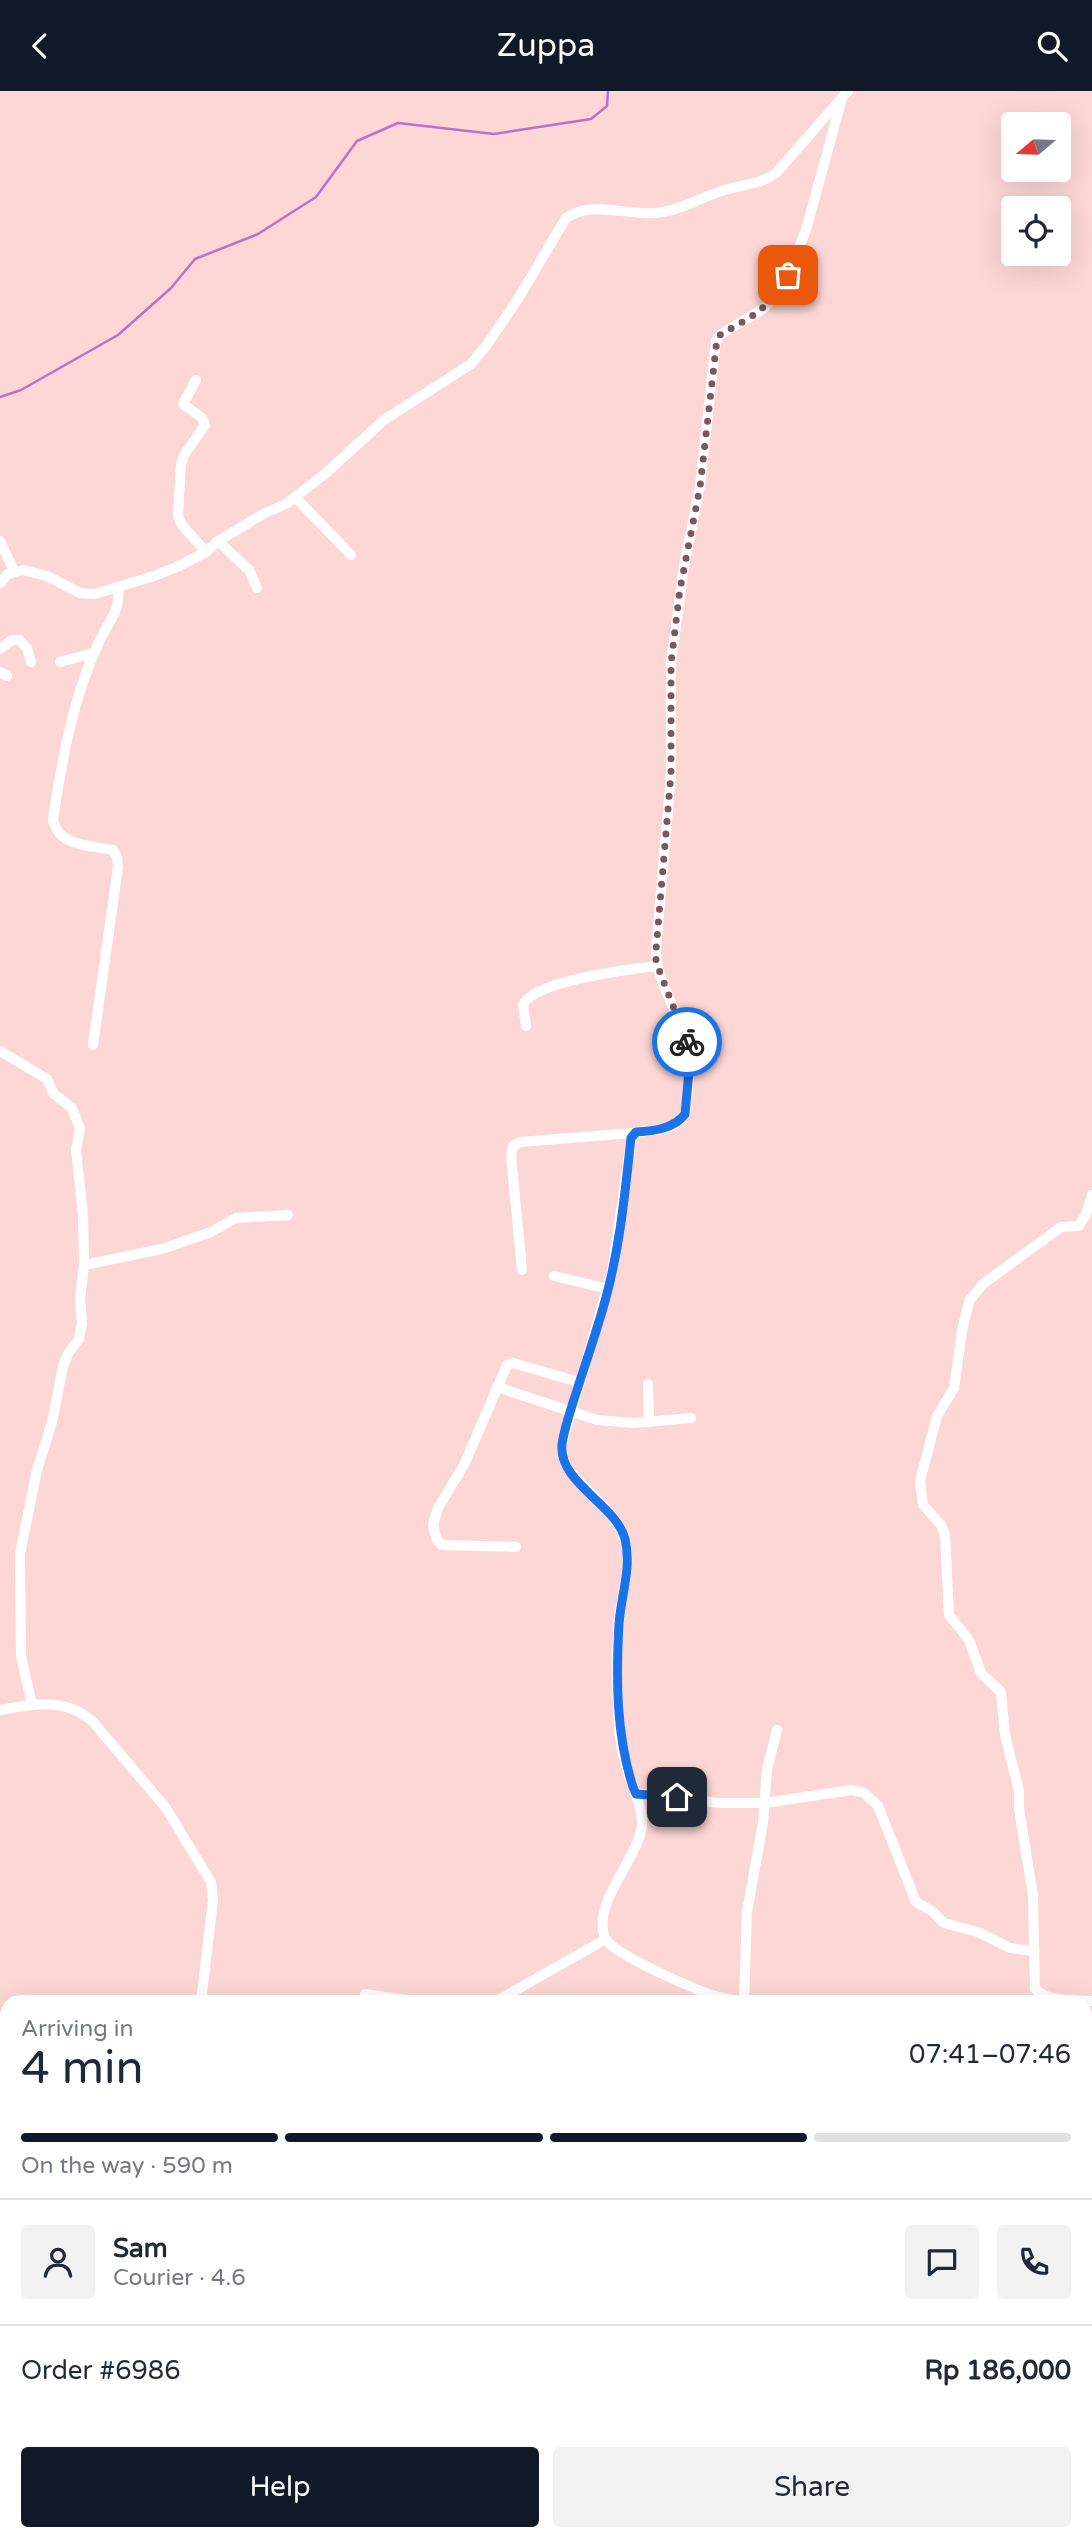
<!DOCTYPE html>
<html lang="en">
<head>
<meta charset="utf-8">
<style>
	:root { --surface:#fff; --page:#f2f2f3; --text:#1f2937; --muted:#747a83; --line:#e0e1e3; --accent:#111827 }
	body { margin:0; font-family:"Varela Round",sans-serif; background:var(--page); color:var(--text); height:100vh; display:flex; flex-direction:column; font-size:26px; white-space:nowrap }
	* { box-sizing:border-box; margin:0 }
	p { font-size:23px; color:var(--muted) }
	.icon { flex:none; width:38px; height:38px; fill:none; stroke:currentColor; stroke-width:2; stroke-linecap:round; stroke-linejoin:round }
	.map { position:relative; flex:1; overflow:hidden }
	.panel { position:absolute; left:0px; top:1904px; width:1092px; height:546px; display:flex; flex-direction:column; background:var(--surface); border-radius:21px 21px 0 0; box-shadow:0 7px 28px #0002 }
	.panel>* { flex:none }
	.needle { width:46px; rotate:251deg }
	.controls { position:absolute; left:1001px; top:21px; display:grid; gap:14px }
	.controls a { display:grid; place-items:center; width:70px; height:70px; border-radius:7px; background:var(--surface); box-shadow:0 7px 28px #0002; font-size:35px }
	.pin { position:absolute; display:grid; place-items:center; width:60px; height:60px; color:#fff; margin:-30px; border-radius:14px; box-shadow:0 4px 10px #0006 }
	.courier { position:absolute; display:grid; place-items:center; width:70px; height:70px; margin:-35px; border:5px solid #1a73e8; border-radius:50%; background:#fff; color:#222; box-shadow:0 2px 9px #0007 }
	.overview em { font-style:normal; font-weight:600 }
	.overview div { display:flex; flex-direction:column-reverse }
	.overview { display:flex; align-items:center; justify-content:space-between; height:119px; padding:0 21px }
	h1 { font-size:46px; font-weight:600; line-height:52px }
	.bar { display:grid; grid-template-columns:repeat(4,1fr); gap:10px 7px; align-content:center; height:84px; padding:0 21px }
	.bar i { height:9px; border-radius:5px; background:var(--line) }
	.bar .current { background:var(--accent) }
	.bar p { grid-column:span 4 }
	.line { display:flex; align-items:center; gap:18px; padding:0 21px; border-top:2px solid var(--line) }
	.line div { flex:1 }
	.round { display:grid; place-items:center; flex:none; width:74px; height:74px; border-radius:7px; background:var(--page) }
	.action { display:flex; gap:14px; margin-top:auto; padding:14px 21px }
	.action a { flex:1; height:80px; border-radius:7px; background:var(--accent); color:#fff; font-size:28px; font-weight:600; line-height:80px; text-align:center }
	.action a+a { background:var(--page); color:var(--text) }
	header { display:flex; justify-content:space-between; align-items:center; height:91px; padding:0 21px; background:var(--accent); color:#fff; font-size:32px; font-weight:600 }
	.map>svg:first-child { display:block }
</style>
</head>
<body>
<header><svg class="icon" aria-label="back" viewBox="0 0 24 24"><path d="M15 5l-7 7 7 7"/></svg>Zuppa<svg class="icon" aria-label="search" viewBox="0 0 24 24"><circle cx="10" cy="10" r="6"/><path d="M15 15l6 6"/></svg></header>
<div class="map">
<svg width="1092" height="2450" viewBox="0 0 1092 2450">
	<defs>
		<pattern id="grass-dots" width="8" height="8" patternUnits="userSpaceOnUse" patternTransform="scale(1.75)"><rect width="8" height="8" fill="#facd82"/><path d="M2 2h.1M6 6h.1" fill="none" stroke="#d7af6f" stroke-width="1.8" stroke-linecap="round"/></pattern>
	</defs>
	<rect width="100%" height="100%" fill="#fdd7d6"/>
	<!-- grass -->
	<g fill="url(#grass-dots)">
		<path d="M1092,2182V2404H1085V2184Z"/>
		<path d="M1092,2407V2450H997V2443H1085V2408Z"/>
		<path d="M794,2443H933V2450H793Z"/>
		<rect x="941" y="2443" width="52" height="7"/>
	</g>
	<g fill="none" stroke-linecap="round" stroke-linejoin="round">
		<!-- stream -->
		<path stroke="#bb6fce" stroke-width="2.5" d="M0,306L21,299L118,244L171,197L195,168L258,143L316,106L357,50L398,32L494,43L591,28L607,15L608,0"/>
		<!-- street -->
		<g stroke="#fff" stroke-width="10">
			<path d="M196,289L183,313L202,327L205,334L184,364L181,373L178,425L182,434L206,461"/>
			<path d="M295,406L351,464"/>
			<path d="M0,450L14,480"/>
			<path d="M218,450L249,479L257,497"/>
			<path d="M0,492L8,483L23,479L47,485L80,502L95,503L154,485L179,475L206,461L218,450L265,422L286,413L326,382L384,329L471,273L486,255L518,208L566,127C591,109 628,125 657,122C682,119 701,106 725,99C743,93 760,94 776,82L848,0"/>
			<path d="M0,558L12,549H19L27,557L31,571"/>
			<path d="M60,571L94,562"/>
			<path d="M0,581L7,585"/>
			<path d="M526,935L523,914C533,890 631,878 657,875"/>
			<path d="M93,954L118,776L117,766L113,759C90,754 58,756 53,728C62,669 73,606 99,551C108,530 121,521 118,497"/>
			<path d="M0,960L47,988L54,1003L72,1017L80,1037L76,1059L83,1123L84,1174L80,1208L82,1232L79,1248L69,1261L63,1275L52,1331L37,1379L20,1463L21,1565L32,1614"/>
			<path d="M1092,1104L1086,1123L1079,1135L1061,1136L983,1193L969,1210L962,1240L954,1297L937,1325L920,1390L923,1414L941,1434L945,1444L949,1524L969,1549L981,1582L1001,1601L1005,1644L1019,1700V1718L1033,1805L1035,1898C1048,1911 1075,1909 1092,1910"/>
			<path d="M84,1174L162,1158L211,1141L236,1127L288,1124"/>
			<path d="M522,1179L511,1065L513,1055L520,1051L633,1042"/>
			<path d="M554,1185L608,1198"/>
			<path d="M648,1293L649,1331"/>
			<path d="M497,1296L597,1329L634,1332L691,1327"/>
			<path d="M516,1456L442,1454L437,1449L433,1434L438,1417L465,1372L507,1274L513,1272L579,1291"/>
			<path d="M0,1619C34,1613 66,1606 93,1631L166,1717L211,1791L213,1809L201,1911"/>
			<path d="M636,1703H656L718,1712H764L852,1699L864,1702L878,1715L916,1811L932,1820L944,1832L978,1841L1010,1857L1035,1860"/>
			<path d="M365,1903L419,1911"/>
			<path d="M495,1911L606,1848"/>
			<path d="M743,1911C732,1909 722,1907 712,1904C692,1897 612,1863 605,1847C591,1812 638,1769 642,1734C643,1718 635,1702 630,1688C625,1671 620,1654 619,1636C617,1602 616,1564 619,1530C621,1502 633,1474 624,1446C616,1421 583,1398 567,1376L563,1367L562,1353L612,1181L632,1044L636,1041C654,1040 680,1039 686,1019C687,997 693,973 687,953C679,921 656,891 656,859L671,683V572L684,475L700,395L716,250L721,243L763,218L775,205L788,184L806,139L842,7"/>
			<path d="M744,1911L747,1821L763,1732L767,1678L777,1639"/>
			<path d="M0,2043L7,2039"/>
			<path d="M0,2077L7,2079"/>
			<path d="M1085,2118H1092"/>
			<path d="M1085,2179L1092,2177"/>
			<path d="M635,2450L637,2443"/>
			<path d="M713,2450L714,2443"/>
		</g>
	</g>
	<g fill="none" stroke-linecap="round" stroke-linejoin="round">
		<!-- done -->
		<path stroke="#7b5859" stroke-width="7" stroke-dasharray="0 12.6" d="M687,951L656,871V859L671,683V572L680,498L700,396L717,248L721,243C752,226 770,217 788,184"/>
		<!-- route -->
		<path stroke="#1a73e8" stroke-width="9" d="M677,1706L636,1703L633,1696C616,1644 616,1587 619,1533C621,1504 632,1477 625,1448C616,1413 558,1392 562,1353C565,1334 572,1315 578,1296C587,1268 597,1239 605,1210C620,1157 625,1101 631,1047L636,1041C653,1040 674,1038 685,1023L690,969L687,951"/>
	</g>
</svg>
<div class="controls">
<a><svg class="needle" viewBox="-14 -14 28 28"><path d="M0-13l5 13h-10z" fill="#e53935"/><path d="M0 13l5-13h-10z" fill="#747a83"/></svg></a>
<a><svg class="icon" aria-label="locate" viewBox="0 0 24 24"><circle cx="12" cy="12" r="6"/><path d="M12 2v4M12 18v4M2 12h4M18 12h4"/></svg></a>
</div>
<div class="pin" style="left:788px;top:184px;background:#ea580c"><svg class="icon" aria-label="bag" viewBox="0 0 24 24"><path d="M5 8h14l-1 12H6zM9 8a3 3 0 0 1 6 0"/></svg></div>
<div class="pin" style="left:677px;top:1706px;background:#1f2937"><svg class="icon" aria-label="home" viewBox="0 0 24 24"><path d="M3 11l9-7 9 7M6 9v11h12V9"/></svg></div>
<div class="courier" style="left:687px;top:951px"><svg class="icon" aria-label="bike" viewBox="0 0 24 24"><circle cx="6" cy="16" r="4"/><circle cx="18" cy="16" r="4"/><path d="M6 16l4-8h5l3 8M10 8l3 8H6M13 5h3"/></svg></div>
<section class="panel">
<div class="overview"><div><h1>4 min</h1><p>Arriving in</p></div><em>07:41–07:46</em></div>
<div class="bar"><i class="current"></i><i class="current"></i><i class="current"></i><i></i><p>On the way · 590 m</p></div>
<div class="line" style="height:126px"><a class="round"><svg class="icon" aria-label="person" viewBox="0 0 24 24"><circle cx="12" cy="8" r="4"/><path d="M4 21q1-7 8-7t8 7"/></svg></a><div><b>Sam</b><p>Courier · 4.6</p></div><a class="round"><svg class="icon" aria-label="chat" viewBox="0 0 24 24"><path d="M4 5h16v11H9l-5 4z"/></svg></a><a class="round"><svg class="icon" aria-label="phone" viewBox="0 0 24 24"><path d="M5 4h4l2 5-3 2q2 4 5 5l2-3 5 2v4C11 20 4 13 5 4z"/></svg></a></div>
<div class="line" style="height:91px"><div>Order #6986</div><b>Rp 186,000</b></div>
<div class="action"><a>Help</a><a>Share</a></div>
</section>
</div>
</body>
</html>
